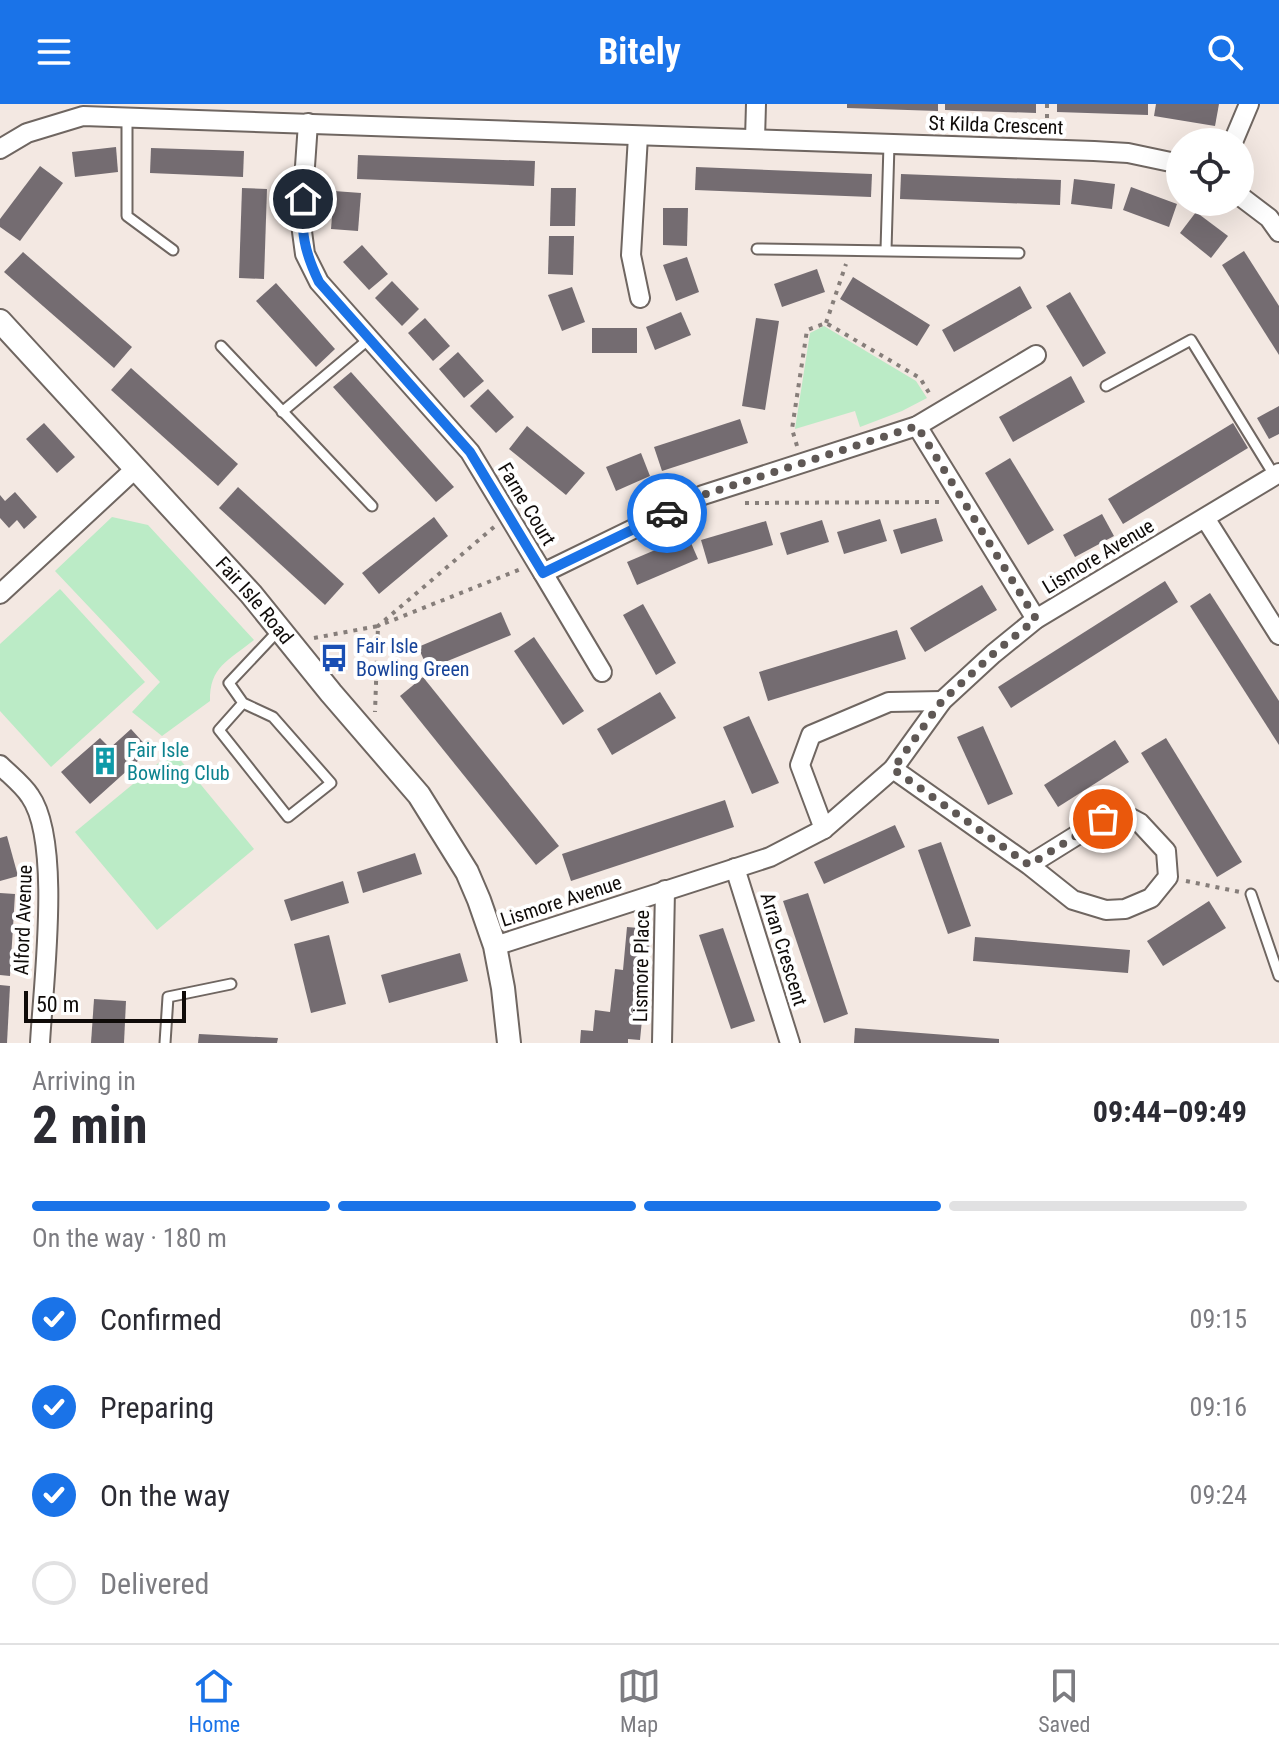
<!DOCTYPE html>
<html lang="en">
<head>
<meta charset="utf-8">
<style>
	:root { --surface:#fff; --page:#f7f7f7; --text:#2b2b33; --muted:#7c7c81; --line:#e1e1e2; --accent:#1a73e8 }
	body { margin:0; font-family:"Roboto Condensed",sans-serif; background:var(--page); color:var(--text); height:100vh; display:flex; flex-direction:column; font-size:30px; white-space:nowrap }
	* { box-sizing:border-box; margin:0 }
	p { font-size:26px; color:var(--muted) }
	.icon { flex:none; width:44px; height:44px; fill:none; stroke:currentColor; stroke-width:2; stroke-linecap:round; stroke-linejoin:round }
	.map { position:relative; height:939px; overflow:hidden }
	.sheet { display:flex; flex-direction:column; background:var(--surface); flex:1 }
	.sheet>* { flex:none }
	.buttons { position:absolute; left:1166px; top:24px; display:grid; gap:16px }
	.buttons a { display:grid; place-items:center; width:88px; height:88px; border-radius:50%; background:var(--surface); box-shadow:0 8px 32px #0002; font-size:40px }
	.scale { position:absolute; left:24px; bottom:20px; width:162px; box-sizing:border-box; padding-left:8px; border:4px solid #0f0b09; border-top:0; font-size:22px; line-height:28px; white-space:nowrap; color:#0f0b09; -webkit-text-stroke:6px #fff; paint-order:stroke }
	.pin { position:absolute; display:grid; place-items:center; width:68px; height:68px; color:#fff; margin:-34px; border:4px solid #fff; border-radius:50%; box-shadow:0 2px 8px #0007 }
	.courier { position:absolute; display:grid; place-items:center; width:80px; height:80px; margin:-40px; border:6px solid #1a73e8; border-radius:50%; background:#fff; color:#222; box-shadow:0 2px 10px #0007 }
	.headline em { font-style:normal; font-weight:700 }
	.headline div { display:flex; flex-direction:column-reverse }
	.headline { display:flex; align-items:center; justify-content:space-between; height:136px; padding:0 32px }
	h1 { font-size:52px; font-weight:700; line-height:60px }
	.bar { display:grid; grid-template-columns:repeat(4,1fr); gap:12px 8px; align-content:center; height:96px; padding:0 32px }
	.bar i { height:10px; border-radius:6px; background:var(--line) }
	.bar .active { background:var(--accent) }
	.bar p { grid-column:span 4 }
	ol { padding:0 32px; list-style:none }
	li { display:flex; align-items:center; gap:24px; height:88px }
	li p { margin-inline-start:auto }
	li .icon { padding:8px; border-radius:50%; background:var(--accent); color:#fff; stroke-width:4 }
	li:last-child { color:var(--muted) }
	li i { width:44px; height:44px; border:4px solid var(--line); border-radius:50% }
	header { display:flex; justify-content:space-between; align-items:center; height:104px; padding:0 32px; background:var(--accent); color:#fff; font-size:36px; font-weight:700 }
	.dock { display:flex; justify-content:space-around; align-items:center; height:112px; border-top:2px solid var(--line); background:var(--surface); font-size:22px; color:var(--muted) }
	.dock a { display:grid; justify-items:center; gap:4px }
	.dock .active { color:var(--accent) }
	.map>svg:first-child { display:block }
</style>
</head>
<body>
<header><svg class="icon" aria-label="menu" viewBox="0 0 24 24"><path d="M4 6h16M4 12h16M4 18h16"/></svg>Bitely<svg class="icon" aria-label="search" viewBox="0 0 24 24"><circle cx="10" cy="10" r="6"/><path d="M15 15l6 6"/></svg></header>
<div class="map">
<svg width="1279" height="939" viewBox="0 0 1279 939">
	<rect width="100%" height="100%" fill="#f3e8e2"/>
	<!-- green -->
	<g fill="#bbebc6">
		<path d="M824,222L916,277L927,294L902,307L860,323L855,307L795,325L810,229Z"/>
		<path d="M112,413L148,421L254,536C229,556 209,563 210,597L162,632L132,608L160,578L55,467Z"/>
		<path d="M60,485L145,578L51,663L0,607V540Z"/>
		<path d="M173,647L254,745L157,826L75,728Z"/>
	</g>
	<!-- building -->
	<g fill="#746c71">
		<path d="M847,0H938V7L847,4Z"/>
		<path d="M945,0H1036V9L945,6Z"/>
		<path d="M1057,0H1148V11L1057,8Z"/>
		<path d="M1156,0H1219L1215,22L1154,12Z"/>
		<path d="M116,43L118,68L75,73L72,48Z"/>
		<path d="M151,44L244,47L243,73L150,69Z"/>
		<path d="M358,51L535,57L534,82L357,75Z"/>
		<path d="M40,62L63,79L20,137L0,123V115Z"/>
		<path d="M696,63L872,70L871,93L695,86Z"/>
		<path d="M901,70L1061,76L1060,101L900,95Z"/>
		<path d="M1074,75L1115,80L1112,105L1071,100Z"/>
		<path d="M1131,83L1177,100L1169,123L1123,106Z"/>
		<path d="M242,84L267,85L264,175L239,174Z"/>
		<path d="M551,84H576L575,122H550Z"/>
		<path d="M334,87L361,89L358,127L331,125Z"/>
		<path d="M663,104H688L687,142L663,141Z"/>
		<path d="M1196,108L1228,132L1211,154L1180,129Z"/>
		<path d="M549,132H574L573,171L548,170Z"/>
		<path d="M362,141L388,170L369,186L343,158Z"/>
		<path d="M1244,147L1279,202V251L1222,161Z"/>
		<path d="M23,148L132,243L114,264L4,168Z"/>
		<path d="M687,153L699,188L676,197L663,161Z"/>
		<path d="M817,165L825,188L782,203L774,180Z"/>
		<path d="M853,173L930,221L917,242L840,195Z"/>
		<path d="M392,177L419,205L402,222L375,194Z"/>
		<path d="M276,179L335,245L316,263L256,197Z"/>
		<path d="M1020,182L1032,204L954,248L942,226Z"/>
		<path d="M572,183L585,218L562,227L548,191Z"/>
		<path d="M1070,188L1106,249L1083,263L1046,202Z"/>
		<path d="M681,208L691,231L655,246L646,223Z"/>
		<path d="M425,214L450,242L433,257L408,229Z"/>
		<path d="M756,214L779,217L765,306L742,302Z"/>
		<rect x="592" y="224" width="45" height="25"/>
		<path d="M458,248L484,277L464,294L439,265Z"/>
		<path d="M131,264L238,360L218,382L111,286Z"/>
		<path d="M351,268L454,383L436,398L333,283Z"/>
		<path d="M1071,272L1085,298L1013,338L999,313Z"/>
		<path d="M488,285L514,313L496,329L470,302Z"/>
		<path d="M1279,302V330L1269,335L1257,314Z"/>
		<path d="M740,315L748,339L662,367L654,343Z"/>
		<path d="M44,319L75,353L57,369L26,335Z"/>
		<path d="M1233,319L1248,344L1123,420L1108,395Z"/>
		<path d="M527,322L585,369L566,391L509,345Z"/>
		<path d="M641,349L650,372L616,387L606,363Z"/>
		<path d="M1010,354L1054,426L1028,441L985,369Z"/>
		<path d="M238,383L344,480L325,501L219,404Z"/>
		<path d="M15,388L37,413L24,425L17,416L9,424L0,414V391L5,397Z"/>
		<path d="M1102,410L1114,432L1075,453L1063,431Z"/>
		<path d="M434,413L448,432L379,490L362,469Z"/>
		<path d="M936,414L943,437L901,450L893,426Z"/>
		<path d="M880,415L887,437L844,450L837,428Z"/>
		<path d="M822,416L829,438L787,451L780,429Z"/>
		<path d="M766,417L773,441L708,460L701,436Z"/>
		<path d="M688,432L698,455L637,481L627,458Z"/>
		<path d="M1165,477L1178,498L1011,604L998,583Z"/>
		<path d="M982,481L997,506L925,548L910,524Z"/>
		<path d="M1210,489L1279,597V641L1190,502Z"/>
		<path d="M643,500L676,559L656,571L623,511Z"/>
		<path d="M501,508L511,531L428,565L418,543Z"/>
		<path d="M897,526L906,555L768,597L759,568Z"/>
		<path d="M534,533L584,607L563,621L514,547Z"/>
		<path d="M423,573L559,742L536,761L400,592Z"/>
		<path d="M660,588L676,614L612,651L597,625Z"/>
		<path d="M749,612L779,679L752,690L723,623Z"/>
		<path d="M983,622L1013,690L988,701L957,633Z"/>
		<path d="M131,625L150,646L90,700L61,668L100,634L110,644Z"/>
		<path d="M1166,634L1242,758L1217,773L1141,649Z"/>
		<path d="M1115,636L1129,658L1058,703L1044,681Z"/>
		<path d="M725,696L734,723L571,777L562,750Z"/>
		<path d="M895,721L905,743L824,780L814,758Z"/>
		<path d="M7,732L18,772L0,777V734Z"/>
		<path d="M941,738L971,822L948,830L918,746Z"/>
		<path d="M415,749L422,770L363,789L357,768Z"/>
		<path d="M343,777L349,799L291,817L284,796Z"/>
		<path d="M0,789L15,790L10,872L0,871Z"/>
		<path d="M808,789L848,910L824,919L783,797Z"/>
		<path d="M1209,797L1226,824L1163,862L1147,837Z"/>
		<path d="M627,823L651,825L640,936L628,935V939H580L581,926L593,927L595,906L610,908L615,865L623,866Z"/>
		<path d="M723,824L755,917L731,925L699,831Z"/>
		<path d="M329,831L346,900L311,909L294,840Z"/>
		<path d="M975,833L1130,846L1128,869L973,857Z"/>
		<path d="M460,849L468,877L389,899L381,871Z"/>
		<path d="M0,881L10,882L7,939H0Z"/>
		<path d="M94,895L126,897L124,939H91Z"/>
		<path d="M855,924L999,935V939H854Z"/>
		<path d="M199,930L278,934L277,939H198Z"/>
	</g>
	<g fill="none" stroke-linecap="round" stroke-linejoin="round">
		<defs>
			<g id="service">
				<path d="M127,13V112L173,146"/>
				<path d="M757,145L1019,149"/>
				<path d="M886,146L889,40"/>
				<path d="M221,242L372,402"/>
				<path d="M1106,282L1191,236L1274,371"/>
				<path d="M282,308L369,235"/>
				<path d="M243,599L219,626L288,713L331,679L273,613L243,599L229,579L278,527"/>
				<path d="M1251,790L1279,872"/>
				<path d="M165,939L168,893L231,880"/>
			</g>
			<g id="minor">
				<path d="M308,19L301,120L305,150L319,178L470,348L543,469L703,391L917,322L1036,251"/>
				<path d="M638,32L631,151L640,194"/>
				<path d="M755,35L756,0"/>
				<path d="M1233,38L1249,0"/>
				<path d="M0,45L27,29L83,12L1094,47L1128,49L1180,60"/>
				<path d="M1240,92L1269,114L1279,128"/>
				<path d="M917,322L1036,515"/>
				<path d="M1205,414L1279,531"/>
				<path d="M543,469L602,568"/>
				<path d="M0,490L135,365"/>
				<path d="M0,661C10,671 23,681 30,692C62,737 43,881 40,939"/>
				<path d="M893,665L1029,761L1103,715L1125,711L1140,719L1166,747L1168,773L1151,794L1125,805L1106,806L1073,796L1029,761"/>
				<path d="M824,725L800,661L811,631L889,598L942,597"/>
				<path d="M735,764L790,939"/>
				<path d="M495,842L770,753L824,725L893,665L942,597L993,550L1036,515L1279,369"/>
				<path d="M662,939L665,786"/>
			</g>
			<g id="tertiary">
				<path id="s1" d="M0,217L251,490L331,589L419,691L467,768L479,796L495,842L503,884L509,939"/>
			</g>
		</defs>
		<!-- service casing -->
		<use href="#service" stroke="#6f6661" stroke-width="13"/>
		<!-- minor casing -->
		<use href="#minor" stroke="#6f6661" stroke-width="22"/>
		<!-- tertiary casing -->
		<use href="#tertiary" stroke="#6f6661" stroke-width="26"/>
		<!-- path -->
		<g stroke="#867e7a" stroke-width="4" stroke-dasharray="4 6" stroke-linecap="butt">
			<path d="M1047,0V26"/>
			<path d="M826,219L846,160"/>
			<path d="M797,342L792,325L807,226L826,219L920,274L931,292"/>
			<path d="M745,399L940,398"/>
			<path d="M494,423L378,522L521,465"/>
			<path d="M314,534L378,522L375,608"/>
			<path d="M1186,777L1240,788"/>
		</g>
		<!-- service -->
		<use href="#service" stroke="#fff" stroke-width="9"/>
		<!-- minor -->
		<use href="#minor" stroke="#fff" stroke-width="18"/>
		<!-- tertiary -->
		<use href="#tertiary" stroke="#fff" stroke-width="22"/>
	</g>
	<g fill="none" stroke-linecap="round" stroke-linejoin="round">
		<!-- done -->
		<path stroke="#5f5855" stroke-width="8" stroke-dasharray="0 14.4" d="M667,409L703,391L917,322L1036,515L993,550L942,597L893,665L1029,761L1103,715"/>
		<!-- route -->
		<path stroke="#1a73e8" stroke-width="10" d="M303,95C301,128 304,147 319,178L470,348L543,469L667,409"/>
	</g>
	<!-- icons -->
	<defs>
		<symbol id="bus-bare" viewBox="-9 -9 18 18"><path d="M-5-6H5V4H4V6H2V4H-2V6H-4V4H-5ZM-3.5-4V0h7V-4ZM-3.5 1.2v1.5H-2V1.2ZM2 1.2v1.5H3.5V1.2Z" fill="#1a4fb4" stroke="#fff" stroke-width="2.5" paint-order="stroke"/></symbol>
		<symbol id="building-bare" viewBox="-9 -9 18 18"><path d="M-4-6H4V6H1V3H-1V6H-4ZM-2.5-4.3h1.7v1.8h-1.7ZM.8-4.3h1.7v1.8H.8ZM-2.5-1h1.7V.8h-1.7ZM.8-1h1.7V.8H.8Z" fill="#0f9aa8" stroke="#fff" stroke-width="2.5" paint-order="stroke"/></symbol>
	</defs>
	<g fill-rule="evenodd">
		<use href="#bus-bare" x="314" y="534" width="40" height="40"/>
		<use href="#building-bare" x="85" y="637" width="40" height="40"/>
	</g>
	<g text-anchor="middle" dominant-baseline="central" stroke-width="8" stroke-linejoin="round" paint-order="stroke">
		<!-- street labels -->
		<g font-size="20" fill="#0f0b09" stroke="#fff">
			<text transform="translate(996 21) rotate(2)">St Kilda Crescent</text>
			<text transform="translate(527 400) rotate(59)">Farne Court</text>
			<text transform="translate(1098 452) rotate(-31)">Lismore Avenue</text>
			<text stroke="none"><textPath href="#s1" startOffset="378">Fair Isle Road</textPath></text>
			<text transform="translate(561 797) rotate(-18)">Lismore Avenue</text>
			<text transform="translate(23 816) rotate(-88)">Alford Avenue</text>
			<text transform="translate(784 845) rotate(73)">Arran Crescent</text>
			<text transform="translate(641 862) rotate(-89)">Lismore Place</text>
		</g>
		<!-- transit labels -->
		<g font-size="20" fill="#164399" stroke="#fff" text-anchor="start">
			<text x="356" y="542">Fair Isle<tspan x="356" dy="23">Bowling Green</tspan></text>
		</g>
		<!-- culture labels -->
		<g font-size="20" fill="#0d838f" stroke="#fff" text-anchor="start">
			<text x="127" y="646">Fair Isle<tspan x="127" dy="23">Bowling Club</tspan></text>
		</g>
	</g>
</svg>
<div class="buttons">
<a><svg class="icon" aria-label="locate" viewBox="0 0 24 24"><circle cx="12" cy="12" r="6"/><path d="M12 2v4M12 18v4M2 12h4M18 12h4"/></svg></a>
</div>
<div class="scale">50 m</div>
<div class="pin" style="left:1103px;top:715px;background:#ea580c"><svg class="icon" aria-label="bag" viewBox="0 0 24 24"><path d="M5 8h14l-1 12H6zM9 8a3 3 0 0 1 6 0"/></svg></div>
<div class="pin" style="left:303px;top:95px;background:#1f2937"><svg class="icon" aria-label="home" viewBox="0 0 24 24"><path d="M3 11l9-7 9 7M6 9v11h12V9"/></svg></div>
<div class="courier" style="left:667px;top:409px"><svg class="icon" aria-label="car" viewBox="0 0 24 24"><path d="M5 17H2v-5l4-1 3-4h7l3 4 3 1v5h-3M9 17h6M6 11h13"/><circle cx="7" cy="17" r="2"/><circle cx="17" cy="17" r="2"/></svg></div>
</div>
<section class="sheet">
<div class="headline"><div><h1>2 min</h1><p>Arriving in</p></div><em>09:44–09:49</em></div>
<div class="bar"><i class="active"></i><i class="active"></i><i class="active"></i><i></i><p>On the way · 180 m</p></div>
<ol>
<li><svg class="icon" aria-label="check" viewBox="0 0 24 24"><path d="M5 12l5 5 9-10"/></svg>Confirmed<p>09:15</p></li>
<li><svg class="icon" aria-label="check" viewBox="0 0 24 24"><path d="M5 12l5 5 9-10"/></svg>Preparing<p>09:16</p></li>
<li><svg class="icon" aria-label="check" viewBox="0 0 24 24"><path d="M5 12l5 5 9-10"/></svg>On the way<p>09:24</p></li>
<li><i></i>Delivered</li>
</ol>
</section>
<nav class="dock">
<a class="active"><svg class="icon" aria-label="home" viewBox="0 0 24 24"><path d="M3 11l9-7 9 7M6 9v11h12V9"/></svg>Home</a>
<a><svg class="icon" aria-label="map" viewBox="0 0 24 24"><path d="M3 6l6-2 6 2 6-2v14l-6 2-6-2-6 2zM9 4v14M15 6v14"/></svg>Map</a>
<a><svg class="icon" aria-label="saved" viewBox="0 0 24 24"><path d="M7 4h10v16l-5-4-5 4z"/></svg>Saved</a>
</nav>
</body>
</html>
